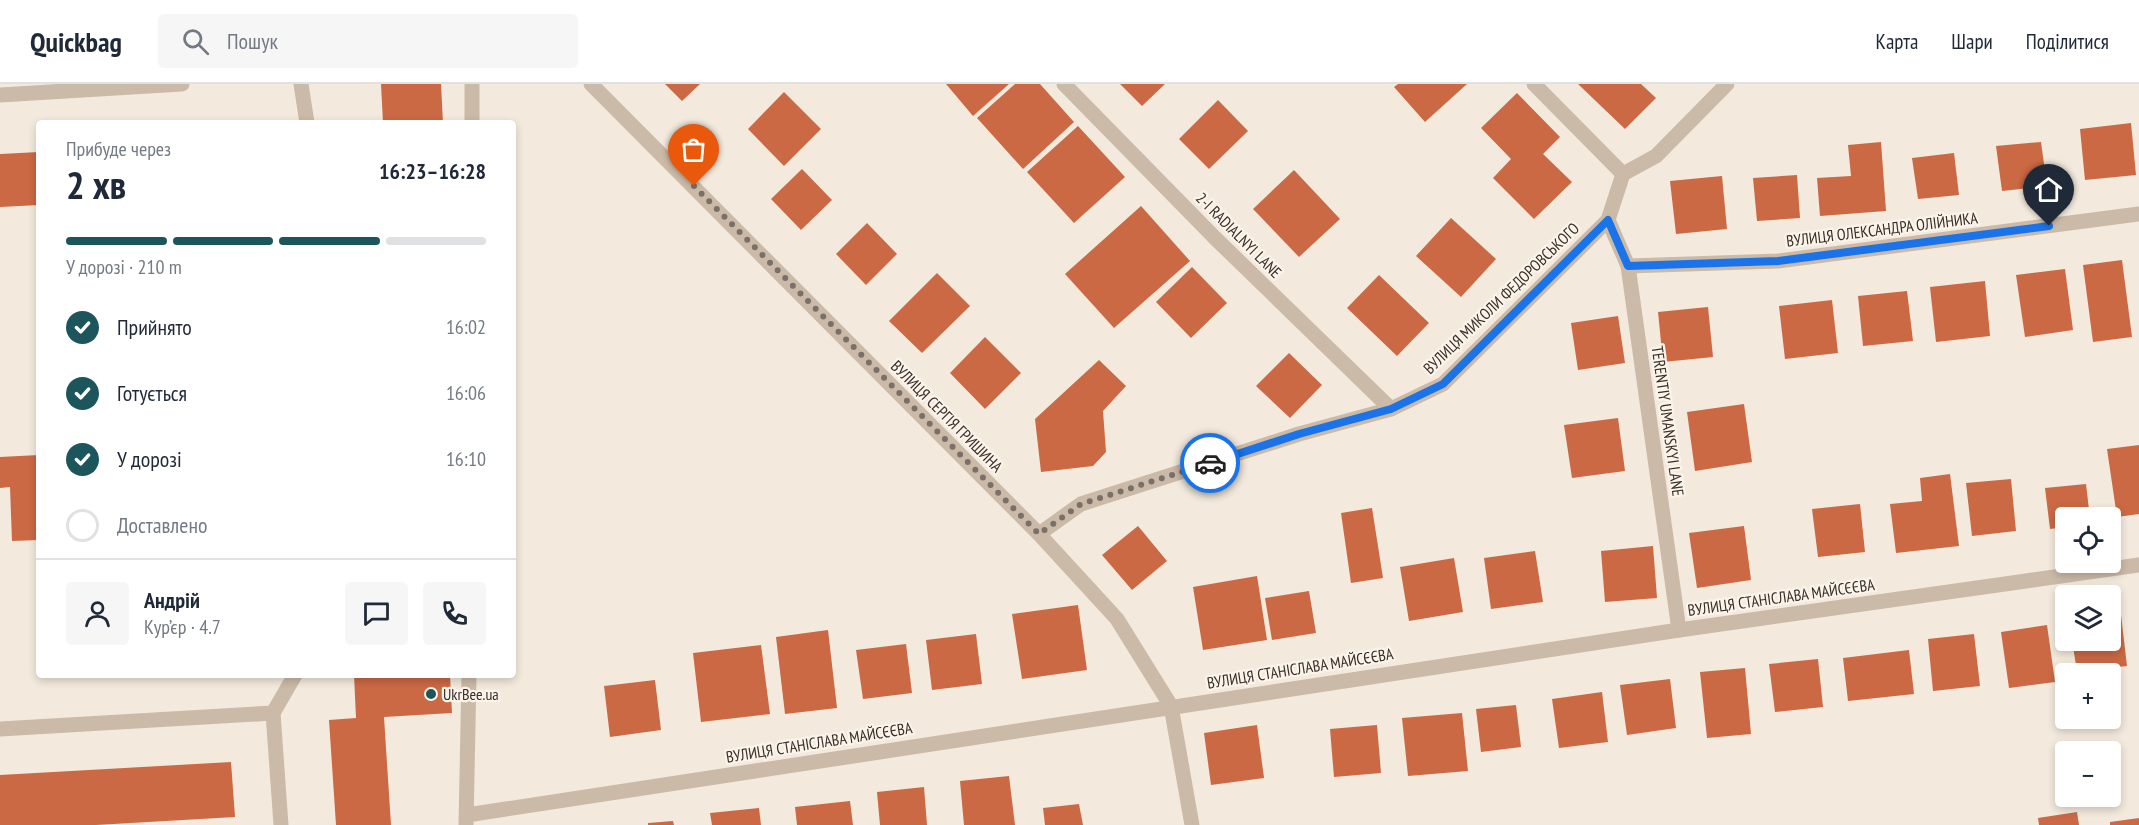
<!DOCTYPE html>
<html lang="uk">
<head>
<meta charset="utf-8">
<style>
	:root { --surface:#fff; --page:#f6f6f7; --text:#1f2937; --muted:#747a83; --line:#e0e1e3; --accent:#1c565c }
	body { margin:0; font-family:"PT Sans Narrow",sans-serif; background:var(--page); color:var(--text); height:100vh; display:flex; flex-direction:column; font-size:22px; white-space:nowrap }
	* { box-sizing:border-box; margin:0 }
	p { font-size:20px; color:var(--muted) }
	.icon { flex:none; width:33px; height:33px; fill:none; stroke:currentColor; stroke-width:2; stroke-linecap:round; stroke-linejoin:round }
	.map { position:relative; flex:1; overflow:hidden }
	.sheet { position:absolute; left:36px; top:36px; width:480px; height:558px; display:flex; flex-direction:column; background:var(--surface); border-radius:6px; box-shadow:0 3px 9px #0003 }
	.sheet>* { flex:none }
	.buttons { position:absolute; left:2055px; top:423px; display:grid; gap:12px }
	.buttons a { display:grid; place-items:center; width:66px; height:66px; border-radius:6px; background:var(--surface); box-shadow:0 3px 9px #0003; font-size:30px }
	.pin { position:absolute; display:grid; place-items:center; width:51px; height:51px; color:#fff; margin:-62px -26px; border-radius:50% 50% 50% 0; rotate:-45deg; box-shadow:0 0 6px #0007 }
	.pin .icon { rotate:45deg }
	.courier { position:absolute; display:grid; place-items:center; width:60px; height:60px; margin:-30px; border:4px solid #1a73e8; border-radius:50%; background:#fff; color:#222; box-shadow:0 2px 8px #0007 }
	.summary em { font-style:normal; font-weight:700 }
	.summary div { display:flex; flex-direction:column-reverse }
	.summary { display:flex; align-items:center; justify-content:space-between; height:102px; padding:0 30px }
	h1 { font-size:39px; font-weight:700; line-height:45px }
	.bar { display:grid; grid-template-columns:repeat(4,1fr); gap:9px 6px; align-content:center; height:72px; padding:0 30px }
	.bar i { height:8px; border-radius:4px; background:var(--line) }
	.bar .current { background:var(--accent) }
	.bar p { grid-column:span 4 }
	.line { display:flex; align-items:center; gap:15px; padding:0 30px; border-top:2px solid var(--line) }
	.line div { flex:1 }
	.round { display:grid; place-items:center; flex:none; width:63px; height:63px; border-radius:6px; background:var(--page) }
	ol { padding:0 30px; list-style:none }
	li { display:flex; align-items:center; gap:18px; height:66px }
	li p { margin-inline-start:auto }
	li .icon { padding:6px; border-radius:50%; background:var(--accent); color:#fff; stroke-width:4 }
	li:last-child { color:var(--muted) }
	li i { width:33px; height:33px; border:3px solid var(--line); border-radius:50% }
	header { display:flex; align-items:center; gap:36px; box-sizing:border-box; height:84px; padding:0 30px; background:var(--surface); border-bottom:2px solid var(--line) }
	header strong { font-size:28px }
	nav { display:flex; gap:33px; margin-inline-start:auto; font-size:21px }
	.search { width:420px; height:54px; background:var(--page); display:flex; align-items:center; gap:15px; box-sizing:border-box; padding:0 21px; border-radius:6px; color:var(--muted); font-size:22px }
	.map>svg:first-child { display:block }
</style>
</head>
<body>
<header>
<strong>Quickbag</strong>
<div class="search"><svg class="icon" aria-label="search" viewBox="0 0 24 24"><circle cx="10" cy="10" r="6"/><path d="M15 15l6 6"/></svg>Пошук</div>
<nav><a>Карта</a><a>Шари</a><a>Поділитися</a></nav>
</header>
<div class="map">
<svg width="2139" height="741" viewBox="0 0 2139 741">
	<rect width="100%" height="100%" fill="#f3eadd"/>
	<!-- building -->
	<g fill="#ca6944">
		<path d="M381,0H441L443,39H383Z"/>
		<path d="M665,0H700L682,17Z"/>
		<path d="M946,0H1009L973,32Z"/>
		<path d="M1015,0H1040L1074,38L1023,85L977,34Z"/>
		<path d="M1120,0H1165L1142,22Z"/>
		<path d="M1398,0H1467L1425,38L1394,3Z"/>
		<path d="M1578,0H1641L1656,14L1625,45Z"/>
		<path d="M784,8L821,45L784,82L748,45Z"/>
		<path d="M1517,9L1560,53L1543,70L1572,98L1534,135L1493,94L1511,75L1481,44Z"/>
		<path d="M1218,16L1248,47L1209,85L1179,55Z"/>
		<path d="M2131,39L2136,91L2085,96L2080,45Z"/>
		<path d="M1078,42L1125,93L1074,139L1027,88Z"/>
		<path d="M1881,58L1886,127L1820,132L1817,94L1851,92L1848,61Z"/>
		<path d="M2041,58L2047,102L2002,107L1996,62Z"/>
		<path d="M39,68V121L0,123V70Z"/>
		<path d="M1954,69L1959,111L1918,115L1912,74Z"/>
		<path d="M802,85L832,116L801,146L771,115Z"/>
		<path d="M1294,86L1340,135L1299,173L1253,125Z"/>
		<path d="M1797,91L1800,134L1757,137L1753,94Z"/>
		<path d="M1722,92L1727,145L1676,150L1670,97Z"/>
		<path d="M1141,122L1190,177L1114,244L1065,190Z"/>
		<path d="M1451,134L1496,175L1461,213L1416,172Z"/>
		<path d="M867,139L897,170L866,201L836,170Z"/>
		<path d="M2122,176L2132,253L2093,258L2083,181Z"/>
		<path d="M1192,183L1227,219L1191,254L1156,218Z"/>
		<path d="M2065,185L2073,246L2025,253L2016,191Z"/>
		<path d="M937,189L970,222L922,269L889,237Z"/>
		<path d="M1379,191L1429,239L1397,272L1347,224Z"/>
		<path d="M1985,197L1990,252L1936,258L1930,203Z"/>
		<path d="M1907,207L1913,257L1863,262L1858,212Z"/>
		<path d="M1832,216L1838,269L1785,275L1779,222Z"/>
		<path d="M1708,223L1713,273L1663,278L1658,228Z"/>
		<path d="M1618,232L1625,279L1578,286L1571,239Z"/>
		<path d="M985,253L1021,289L985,325L950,289Z"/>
		<path d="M1289,269L1322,301L1290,334L1256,302Z"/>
		<path d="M1099,276L1126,302L1103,327L1106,368L1093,382L1041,388L1035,335Z"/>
		<path d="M1744,320L1752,378L1695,387L1687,328Z"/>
		<path d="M1618,334L1625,387L1572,394L1564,341Z"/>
		<path d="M2139,361V430L2117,433L2107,365Z"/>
		<path d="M39,371V456L12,457L10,403L0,404V373Z"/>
		<path d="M1950,390L1959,462L1896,469L1890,420L1922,417L1920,394Z"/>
		<path d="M2011,395L2016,447L1972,452L1966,399Z"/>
		<path d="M2086,400L2090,434H2066V443L2050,445L2045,404Z"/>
		<path d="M1860,420L1865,468L1818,473L1812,425Z"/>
		<path d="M1372,424L1383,494L1351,499L1341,429Z"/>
		<path d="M1138,442L1167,477L1132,506L1102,471Z"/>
		<path d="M1744,442L1751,496L1697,504L1689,449Z"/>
		<path d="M1653,462L1657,514L1605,518L1601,467Z"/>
		<path d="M1535,467L1543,518L1491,525L1484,474Z"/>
		<path d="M1454,474L1463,528L1409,537L1400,483Z"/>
		<path d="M1257,492L1267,556L1203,566L1193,503Z"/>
		<path d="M1309,507L1316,549L1272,556L1265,514Z"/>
		<path d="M1078,521L1087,586L1022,595L1012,530Z"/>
		<path d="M2121,531L2127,582L2077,588L2072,556H2110V533Z"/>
		<path d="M2047,541L2055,598L2009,604L2001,548Z"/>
		<path d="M828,546L837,624L785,630L776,553Z"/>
		<path d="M976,550L982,600L932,606L926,556Z"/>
		<path d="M1974,550L1980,602L1933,607L1928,555Z"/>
		<path d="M906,560L912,609L863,615L856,566Z"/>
		<path d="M761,561L770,630L701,638L693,569Z"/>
		<path d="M1909,566L1914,610L1848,617L1843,574Z"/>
		<path d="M1818,575L1823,623L1775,628L1769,580Z"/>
		<path d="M1745,584L1751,650L1707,654L1700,588Z"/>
		<path d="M354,591H450L452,629L384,633L391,741H336L329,636L356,634Z"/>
		<path d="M1670,595L1676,644L1627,651L1620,601Z"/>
		<path d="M655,596L661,646L610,653L604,602Z"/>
		<path d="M1602,608L1608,658L1559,664L1552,615Z"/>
		<path d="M1516,621L1521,663L1481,668L1476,625Z"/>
		<path d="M1462,629L1468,687L1408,692L1402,634Z"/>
		<path d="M1257,641L1264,694L1211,701L1204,649Z"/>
		<path d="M1377,641L1381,689L1334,693L1330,645Z"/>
		<path d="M231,678L235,733L96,741H0V691Z"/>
		<path d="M1009,692L1015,741H964L960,697Z"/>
		<path d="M924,703L927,741H880L877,708Z"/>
		<path d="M850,717L853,741H797L795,723Z"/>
		<path d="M1079,720L1083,741H1045L1043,724Z"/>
		<path d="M759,724L761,741H712L710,729Z"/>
		<path d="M2077,728L2079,741H2039L2038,734Z"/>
		<path d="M2139,734V741H2110V738Z"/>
		<path d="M673,737L674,741H648V739Z"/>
	</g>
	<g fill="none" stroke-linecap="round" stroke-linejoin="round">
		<!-- minor -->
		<g stroke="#ccbaa8" stroke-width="15">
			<path d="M301,0L307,39"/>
			<path d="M591,0L1039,450L1117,535L1171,622L1192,741"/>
			<path d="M1064,0L1215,154L1391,325"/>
			<path d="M1534,0L1623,90"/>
			<path d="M0,11L182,0"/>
			<path d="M472,39V0"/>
			<path d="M1608,136L1628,182L1679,546"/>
			<path d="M1628,182L1778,177L2139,130"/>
			<path d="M1039,450L1081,420L1299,350L1391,325L1443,300L1608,136L1623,90L1656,72L1727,0"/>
			<path d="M273,629L295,591"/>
			<path d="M0,645L273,629L281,741"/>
			<path d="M467,731L1679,546L2139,481"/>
			<path d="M466,741L469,591"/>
		</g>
	</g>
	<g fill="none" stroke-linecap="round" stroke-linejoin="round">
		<!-- done -->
		<path stroke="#7a7068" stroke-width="6" stroke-dasharray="0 10.8" d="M694,102L1039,450L1081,420L1210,379"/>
		<!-- route -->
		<path stroke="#1a73e8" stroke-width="8" d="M1210,379L1299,350L1391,325L1443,300L1608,136L1628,182L1778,177L2049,142"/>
	</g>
	<!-- markers -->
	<circle fill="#1c565c" stroke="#fbf4ea" stroke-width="2" cx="431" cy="610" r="6"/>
	<g text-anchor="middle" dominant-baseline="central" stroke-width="4.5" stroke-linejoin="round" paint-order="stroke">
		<!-- street labels -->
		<g font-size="16" fill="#392e29" stroke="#fbf4ea">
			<text transform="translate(1882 145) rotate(-7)">ВУЛИЦЯ ОЛЕКСАНДРА ОЛІЙНИКА</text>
			<text transform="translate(1239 151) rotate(45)">2-I RADIALNYI LANE</text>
			<text transform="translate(1501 214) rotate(-44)">ВУЛИЦЯ МИКОЛИ ФЕДОРОВСЬКОГО</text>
			<text transform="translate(947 332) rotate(45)">ВУЛИЦЯ СЕРГІЯ ГРИШИНА</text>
			<text transform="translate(1668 337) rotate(82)">TERENTIY UMANSKYI LANE</text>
			<text transform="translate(1781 513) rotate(-8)">ВУЛИЦЯ СТАНІСЛАВА МАЙСЄЄВА</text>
			<text transform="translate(1300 584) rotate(-9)">ВУЛИЦЯ СТАНІСЛАВА МАЙСЄЄВА</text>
			<text transform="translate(819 658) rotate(-9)">ВУЛИЦЯ СТАНІСЛАВА МАЙСЄЄВА</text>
		</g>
		<!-- poi labels -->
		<g font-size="16" fill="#392e29" stroke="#fbf4ea" text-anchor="start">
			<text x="443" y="610">UkrBee.ua</text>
		</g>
	</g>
</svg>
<div class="buttons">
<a><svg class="icon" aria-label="locate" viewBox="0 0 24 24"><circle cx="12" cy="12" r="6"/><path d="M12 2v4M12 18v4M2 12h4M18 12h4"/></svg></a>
<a><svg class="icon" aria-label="layers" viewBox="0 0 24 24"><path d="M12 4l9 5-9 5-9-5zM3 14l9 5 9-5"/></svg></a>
<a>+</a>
<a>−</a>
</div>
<div class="pin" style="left:694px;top:102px;background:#ea580c"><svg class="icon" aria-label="bag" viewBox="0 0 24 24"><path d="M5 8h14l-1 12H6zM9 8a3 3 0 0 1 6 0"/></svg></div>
<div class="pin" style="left:2049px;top:142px;background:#1f2937"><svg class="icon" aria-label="home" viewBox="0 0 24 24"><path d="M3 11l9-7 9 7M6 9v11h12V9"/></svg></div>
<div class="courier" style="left:1210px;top:379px"><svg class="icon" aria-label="car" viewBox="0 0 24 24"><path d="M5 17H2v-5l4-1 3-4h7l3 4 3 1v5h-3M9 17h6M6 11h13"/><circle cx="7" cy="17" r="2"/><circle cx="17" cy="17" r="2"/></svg></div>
<section class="sheet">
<div class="summary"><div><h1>2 хв</h1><p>Прибуде через</p></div><em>16:23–16:28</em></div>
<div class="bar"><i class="current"></i><i class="current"></i><i class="current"></i><i></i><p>У дорозі · 210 m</p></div>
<ol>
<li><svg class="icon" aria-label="check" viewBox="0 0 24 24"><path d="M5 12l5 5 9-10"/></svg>Прийнято<p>16:02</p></li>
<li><svg class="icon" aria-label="check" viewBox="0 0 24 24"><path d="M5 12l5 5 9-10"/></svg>Готується<p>16:06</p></li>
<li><svg class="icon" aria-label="check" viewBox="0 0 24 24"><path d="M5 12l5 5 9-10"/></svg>У дорозі<p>16:10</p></li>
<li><i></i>Доставлено</li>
</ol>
<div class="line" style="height:108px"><a class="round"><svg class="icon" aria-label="person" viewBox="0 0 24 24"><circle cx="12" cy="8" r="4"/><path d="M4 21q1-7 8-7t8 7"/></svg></a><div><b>Андрій</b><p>Кур’єр · 4.7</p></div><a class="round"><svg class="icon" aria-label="chat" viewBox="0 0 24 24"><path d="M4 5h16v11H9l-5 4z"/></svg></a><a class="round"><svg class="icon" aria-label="phone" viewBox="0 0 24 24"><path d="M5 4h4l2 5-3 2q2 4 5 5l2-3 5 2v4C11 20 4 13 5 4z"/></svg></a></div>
</section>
</div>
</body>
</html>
